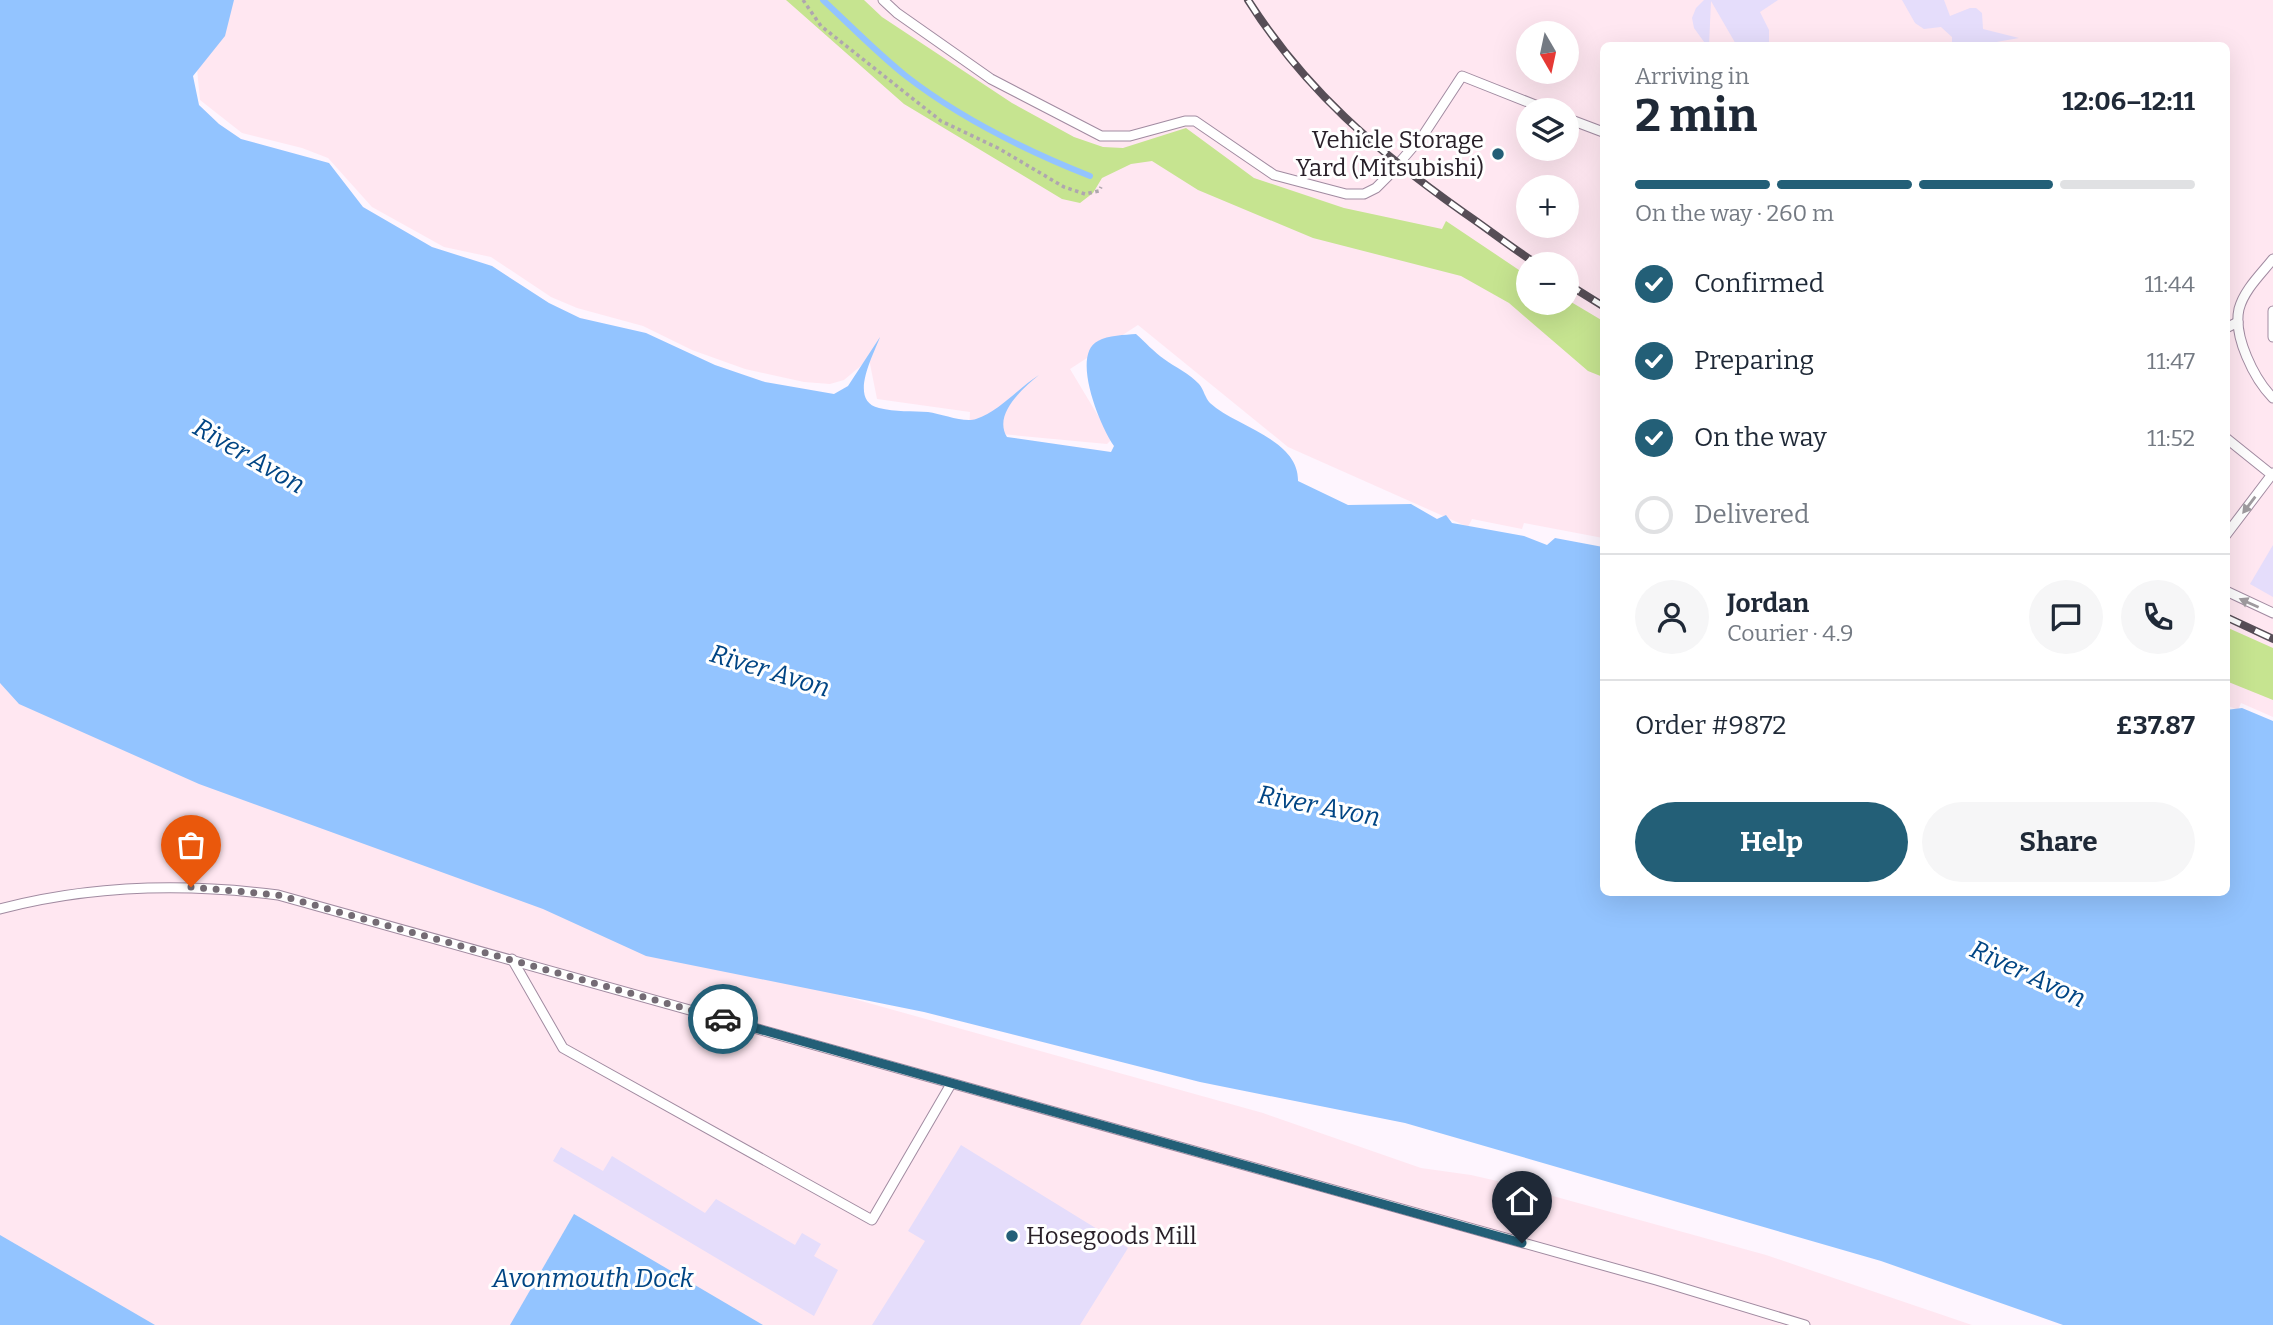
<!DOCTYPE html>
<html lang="en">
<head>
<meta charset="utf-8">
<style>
	:root { --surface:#fff; --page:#f6f6f7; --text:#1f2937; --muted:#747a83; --line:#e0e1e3; --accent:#235f77 }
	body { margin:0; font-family:Bitter,serif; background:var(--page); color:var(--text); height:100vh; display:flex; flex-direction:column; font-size:26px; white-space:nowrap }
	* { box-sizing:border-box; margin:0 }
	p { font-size:23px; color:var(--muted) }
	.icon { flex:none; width:38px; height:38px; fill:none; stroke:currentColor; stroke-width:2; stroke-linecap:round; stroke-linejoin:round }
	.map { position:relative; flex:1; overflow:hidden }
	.side { position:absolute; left:1600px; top:42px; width:630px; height:854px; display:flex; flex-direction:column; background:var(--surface); border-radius:10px; box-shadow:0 7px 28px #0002 }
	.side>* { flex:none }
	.needle { width:46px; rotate:171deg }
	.controls { position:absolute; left:1516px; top:21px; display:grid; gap:14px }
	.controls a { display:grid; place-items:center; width:63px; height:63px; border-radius:50%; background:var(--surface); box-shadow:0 7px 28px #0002; font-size:35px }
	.pin { position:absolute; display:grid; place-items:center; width:60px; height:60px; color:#fff; margin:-72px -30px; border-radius:50% 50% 50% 0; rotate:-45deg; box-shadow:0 0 7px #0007 }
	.pin .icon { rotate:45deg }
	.courier { position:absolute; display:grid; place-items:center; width:70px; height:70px; margin:-35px; border:5px solid #235f77; border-radius:50%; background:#fff; color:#222; box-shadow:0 2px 9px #0007 }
	.headline em { font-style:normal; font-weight:700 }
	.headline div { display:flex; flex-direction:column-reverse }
	.headline { display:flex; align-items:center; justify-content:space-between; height:119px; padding:0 35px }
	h1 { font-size:46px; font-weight:700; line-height:52px }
	.bar { display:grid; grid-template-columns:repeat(4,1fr); gap:10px 7px; align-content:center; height:84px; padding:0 35px }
	.bar i { height:9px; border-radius:5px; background:var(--line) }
	.bar .active { background:var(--accent) }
	.bar p { grid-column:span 4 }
	.line { display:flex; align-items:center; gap:18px; padding:0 35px; border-top:2px solid var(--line) }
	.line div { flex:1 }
	.round { display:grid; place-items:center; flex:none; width:74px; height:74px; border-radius:37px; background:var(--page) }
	ol { padding:0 35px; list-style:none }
	li { display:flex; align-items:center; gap:21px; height:77px }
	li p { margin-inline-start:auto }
	li .icon { padding:7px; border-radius:50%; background:var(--accent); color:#fff; stroke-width:4 }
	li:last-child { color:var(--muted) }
	li i { width:38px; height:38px; border:4px solid var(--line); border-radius:50% }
	.button { display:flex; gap:14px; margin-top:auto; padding:14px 35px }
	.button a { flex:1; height:80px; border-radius:42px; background:var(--accent); color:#fff; font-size:28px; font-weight:700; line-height:80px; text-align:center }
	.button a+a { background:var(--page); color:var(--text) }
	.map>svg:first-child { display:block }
</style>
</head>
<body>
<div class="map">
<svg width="2273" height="1325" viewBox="0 0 2273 1325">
	<rect width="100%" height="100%" fill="#fef5fe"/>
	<!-- industrial -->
	<g fill="#ffe7f1" fill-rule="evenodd">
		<path d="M233,0H2273V717L2241,703L2238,710L2226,705V46H1603V538L1524,523L1522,529L1472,519L1468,527L1288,447L1138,325L1070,369L1112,439L1107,444L969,431L970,412L877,399L869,359L844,380L830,384L804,382L745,369L692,350L643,326L577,308L551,297L491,257L444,247L372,207L328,158L302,148L242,133L200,100L197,69ZM1528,33H1566V72H1528ZM1528,110H1566V149H1528ZM1528,187H1566V226H1528ZM1528,264H1566V303H1528Z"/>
		<path d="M0,633L621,934L1263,1113L1421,1168L1471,1175L1506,1183L1766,1255L1972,1325H0Z"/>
	</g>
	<!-- green -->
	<g fill="#c6e490">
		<path d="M786,0H864L882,17L1012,103L1074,137L1103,147L1123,148L1186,128L1254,178L1344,208L1442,229L1446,221L1528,276V303H1566V299L1603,321V377L1588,371L1509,303L1461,276L1313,238L1198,190L1152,161L1131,164L1102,178L1093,193L1080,203L1062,199L904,104Z"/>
		<path d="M2226,627L2273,648V700L2226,681Z"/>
	</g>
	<!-- water -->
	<g fill="#93c4ff">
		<path d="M0,0H234L225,36L193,76L199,105L219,124L241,139L329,163L363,207L432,247L492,266L549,303L580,318L646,333L715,365L765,382L834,394L848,386L880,337C873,356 848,401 879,408C895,412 913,411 928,412C942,414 964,423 976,419C1000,411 1018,388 1039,375C1022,389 993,414 1007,437L1111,452L1114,446C1101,428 1070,355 1098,341C1108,335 1125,335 1136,334C1145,342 1154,352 1164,359C1175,367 1190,374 1199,384C1204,390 1205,398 1210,403C1236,427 1299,439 1298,481L1348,505L1411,504L1437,519L1446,515L1452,523L1524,536L1547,545L1555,538L1603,547V892H2226V710L2242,708L2273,721V1325H2063L1881,1261L1405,1123L1200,1082L924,1012L646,956L543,909L199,784L19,704L0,683Z"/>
		<path d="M574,1214L763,1325H510Z"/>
		<path d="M0,1235L155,1325H0Z"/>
	</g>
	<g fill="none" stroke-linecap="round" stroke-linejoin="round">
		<!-- stream -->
		<path stroke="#93c4ff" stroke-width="6" d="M823,0C850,25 877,53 906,76C960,118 1027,151 1090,176"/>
	</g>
	<!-- building -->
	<g fill="#e5ddfb">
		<path d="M1704,0H1778L1760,12L1769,30V46H1737L1711,1L1709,46H1707L1694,28L1692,18L1696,8Z"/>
		<path d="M1902,0H1944L1950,16L1970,8H1976L1982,13L1983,29L2019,38L1974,46H1952V37L1941,27L1924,29L1915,23Z"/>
		<path d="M2273,545V597L2250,584Z"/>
		<path d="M961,1145L1128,1248L1080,1325H872L925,1241L908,1231Z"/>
		<path d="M561,1147L603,1171L612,1156L705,1213L716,1199L795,1245L802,1233L821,1244L814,1256L838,1270L814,1316L553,1161Z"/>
	</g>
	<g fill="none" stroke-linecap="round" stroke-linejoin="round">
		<defs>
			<g id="service">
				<path d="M883,0L897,13L991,79L1101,136H1130L1185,121H1195L1274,175L1346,194H1364L1376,188L1388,176L1424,134L1462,76L1548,110"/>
				<path d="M1566,118L1603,132"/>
				<path d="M2273,259C2261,274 2244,290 2239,309C2233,336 2254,379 2273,398"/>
				<path d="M2273,311V337"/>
				<path d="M2226,328L2238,322"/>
				<path d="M2226,438L2272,475"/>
				<path d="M2226,535L2273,473"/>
				<path d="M2226,591L2273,613"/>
				<path d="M0,909C91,885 185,883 278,895L1656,1280L1805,1325"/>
				<path d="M512,959L563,1048L872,1220L951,1084"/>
			</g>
		</defs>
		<!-- service casing -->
		<use href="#service" stroke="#a18ba1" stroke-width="11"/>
		<!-- path -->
		<path stroke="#afa6af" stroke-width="3.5" stroke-dasharray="3.5 3.5" stroke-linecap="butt" d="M803,0L821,26L941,121L998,148L1064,187L1085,194L1099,191L1101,187"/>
		<!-- service -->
		<use href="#service" stroke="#fff" stroke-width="9"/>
		<defs>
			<g id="rail">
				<path d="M1248,0C1305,90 1377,151 1463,212C1488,229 1512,248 1537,264"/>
				<path d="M1566,283L1603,306"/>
				<path d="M2226,617L2273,639"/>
			</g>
		</defs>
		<!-- rail casing -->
		<use href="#rail" stroke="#574e57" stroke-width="8"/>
		<!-- rail -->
		<use href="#rail" stroke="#fff" stroke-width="5" stroke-dasharray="16" stroke-linecap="butt"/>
	</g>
	<!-- one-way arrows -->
	<defs><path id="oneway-solid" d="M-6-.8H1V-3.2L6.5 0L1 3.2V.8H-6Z" transform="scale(1.75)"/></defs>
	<g fill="#9f9b9f">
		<use href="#oneway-solid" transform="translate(2249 505) rotate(127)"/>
		<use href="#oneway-solid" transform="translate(2249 603) rotate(-156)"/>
	</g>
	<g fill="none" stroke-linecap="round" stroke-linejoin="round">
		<!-- done -->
		<path stroke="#746b74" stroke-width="7" stroke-dasharray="0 12.6" d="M191,887L278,895L723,1019"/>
		<!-- route -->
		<path stroke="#235f77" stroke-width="9" d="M723,1019L1522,1243"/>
	</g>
	<!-- markers -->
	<g fill="#235f77" stroke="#fff" stroke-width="2.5">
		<circle cx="1498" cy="154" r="7"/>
		<circle cx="1012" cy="1236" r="7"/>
	</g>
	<g text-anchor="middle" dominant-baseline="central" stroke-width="6" stroke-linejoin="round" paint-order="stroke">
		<!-- poi labels -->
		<g font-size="24" fill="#292029" stroke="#fff" text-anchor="end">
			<text x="1484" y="140">Vehicle Storage<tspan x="1484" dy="28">Yard (Mitsubishi)</tspan></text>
			<text x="1026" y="1236" text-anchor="start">Hosegoods Mill</text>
		</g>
		<!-- water labels -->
		<g font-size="26" font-style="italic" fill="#004584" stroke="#fff">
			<text transform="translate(249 456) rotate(30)">River Avon</text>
			<text transform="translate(770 671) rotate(17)">River Avon</text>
			<text transform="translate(1319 806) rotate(11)">River Avon</text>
			<text transform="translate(2028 974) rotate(25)">River Avon</text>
			<text x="593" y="1278">Avonmouth Dock</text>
		</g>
	</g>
</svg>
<div class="controls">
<a><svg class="needle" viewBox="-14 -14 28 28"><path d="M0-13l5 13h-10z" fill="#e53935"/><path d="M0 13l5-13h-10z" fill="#747a83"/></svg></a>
<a><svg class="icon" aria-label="layers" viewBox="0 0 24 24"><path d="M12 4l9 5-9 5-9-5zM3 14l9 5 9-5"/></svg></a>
<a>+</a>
<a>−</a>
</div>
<div class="pin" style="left:191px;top:887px;background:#ea580c"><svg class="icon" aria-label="bag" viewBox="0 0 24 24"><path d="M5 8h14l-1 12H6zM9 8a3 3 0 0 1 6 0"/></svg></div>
<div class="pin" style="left:1522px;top:1243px;background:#1f2937"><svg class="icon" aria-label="home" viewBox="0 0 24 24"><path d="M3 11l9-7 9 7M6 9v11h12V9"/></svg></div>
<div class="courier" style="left:723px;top:1019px"><svg class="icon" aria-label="car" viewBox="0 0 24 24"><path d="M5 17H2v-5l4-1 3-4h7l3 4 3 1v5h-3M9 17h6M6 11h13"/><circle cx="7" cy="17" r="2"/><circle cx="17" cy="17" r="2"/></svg></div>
<section class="side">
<div class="headline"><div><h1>2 min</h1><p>Arriving in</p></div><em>12:06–12:11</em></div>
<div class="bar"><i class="active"></i><i class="active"></i><i class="active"></i><i></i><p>On the way · 260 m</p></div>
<ol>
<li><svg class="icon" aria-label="check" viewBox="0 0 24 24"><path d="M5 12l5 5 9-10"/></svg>Confirmed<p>11:44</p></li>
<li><svg class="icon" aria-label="check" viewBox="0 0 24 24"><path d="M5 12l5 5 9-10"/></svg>Preparing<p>11:47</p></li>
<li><svg class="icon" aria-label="check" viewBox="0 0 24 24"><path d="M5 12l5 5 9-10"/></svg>On the way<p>11:52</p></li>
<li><i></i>Delivered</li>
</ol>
<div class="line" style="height:126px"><a class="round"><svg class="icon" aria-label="person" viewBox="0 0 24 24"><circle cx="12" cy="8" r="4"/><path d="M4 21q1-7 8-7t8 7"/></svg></a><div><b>Jordan</b><p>Courier · 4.9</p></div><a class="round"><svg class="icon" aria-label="chat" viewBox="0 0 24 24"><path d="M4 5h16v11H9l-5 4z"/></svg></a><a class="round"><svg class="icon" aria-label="phone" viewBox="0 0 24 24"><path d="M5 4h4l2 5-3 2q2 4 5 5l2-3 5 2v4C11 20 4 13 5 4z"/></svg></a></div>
<div class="line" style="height:91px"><div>Order #9872</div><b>£37.87</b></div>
<div class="button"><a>Help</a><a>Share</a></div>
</section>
</div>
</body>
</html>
